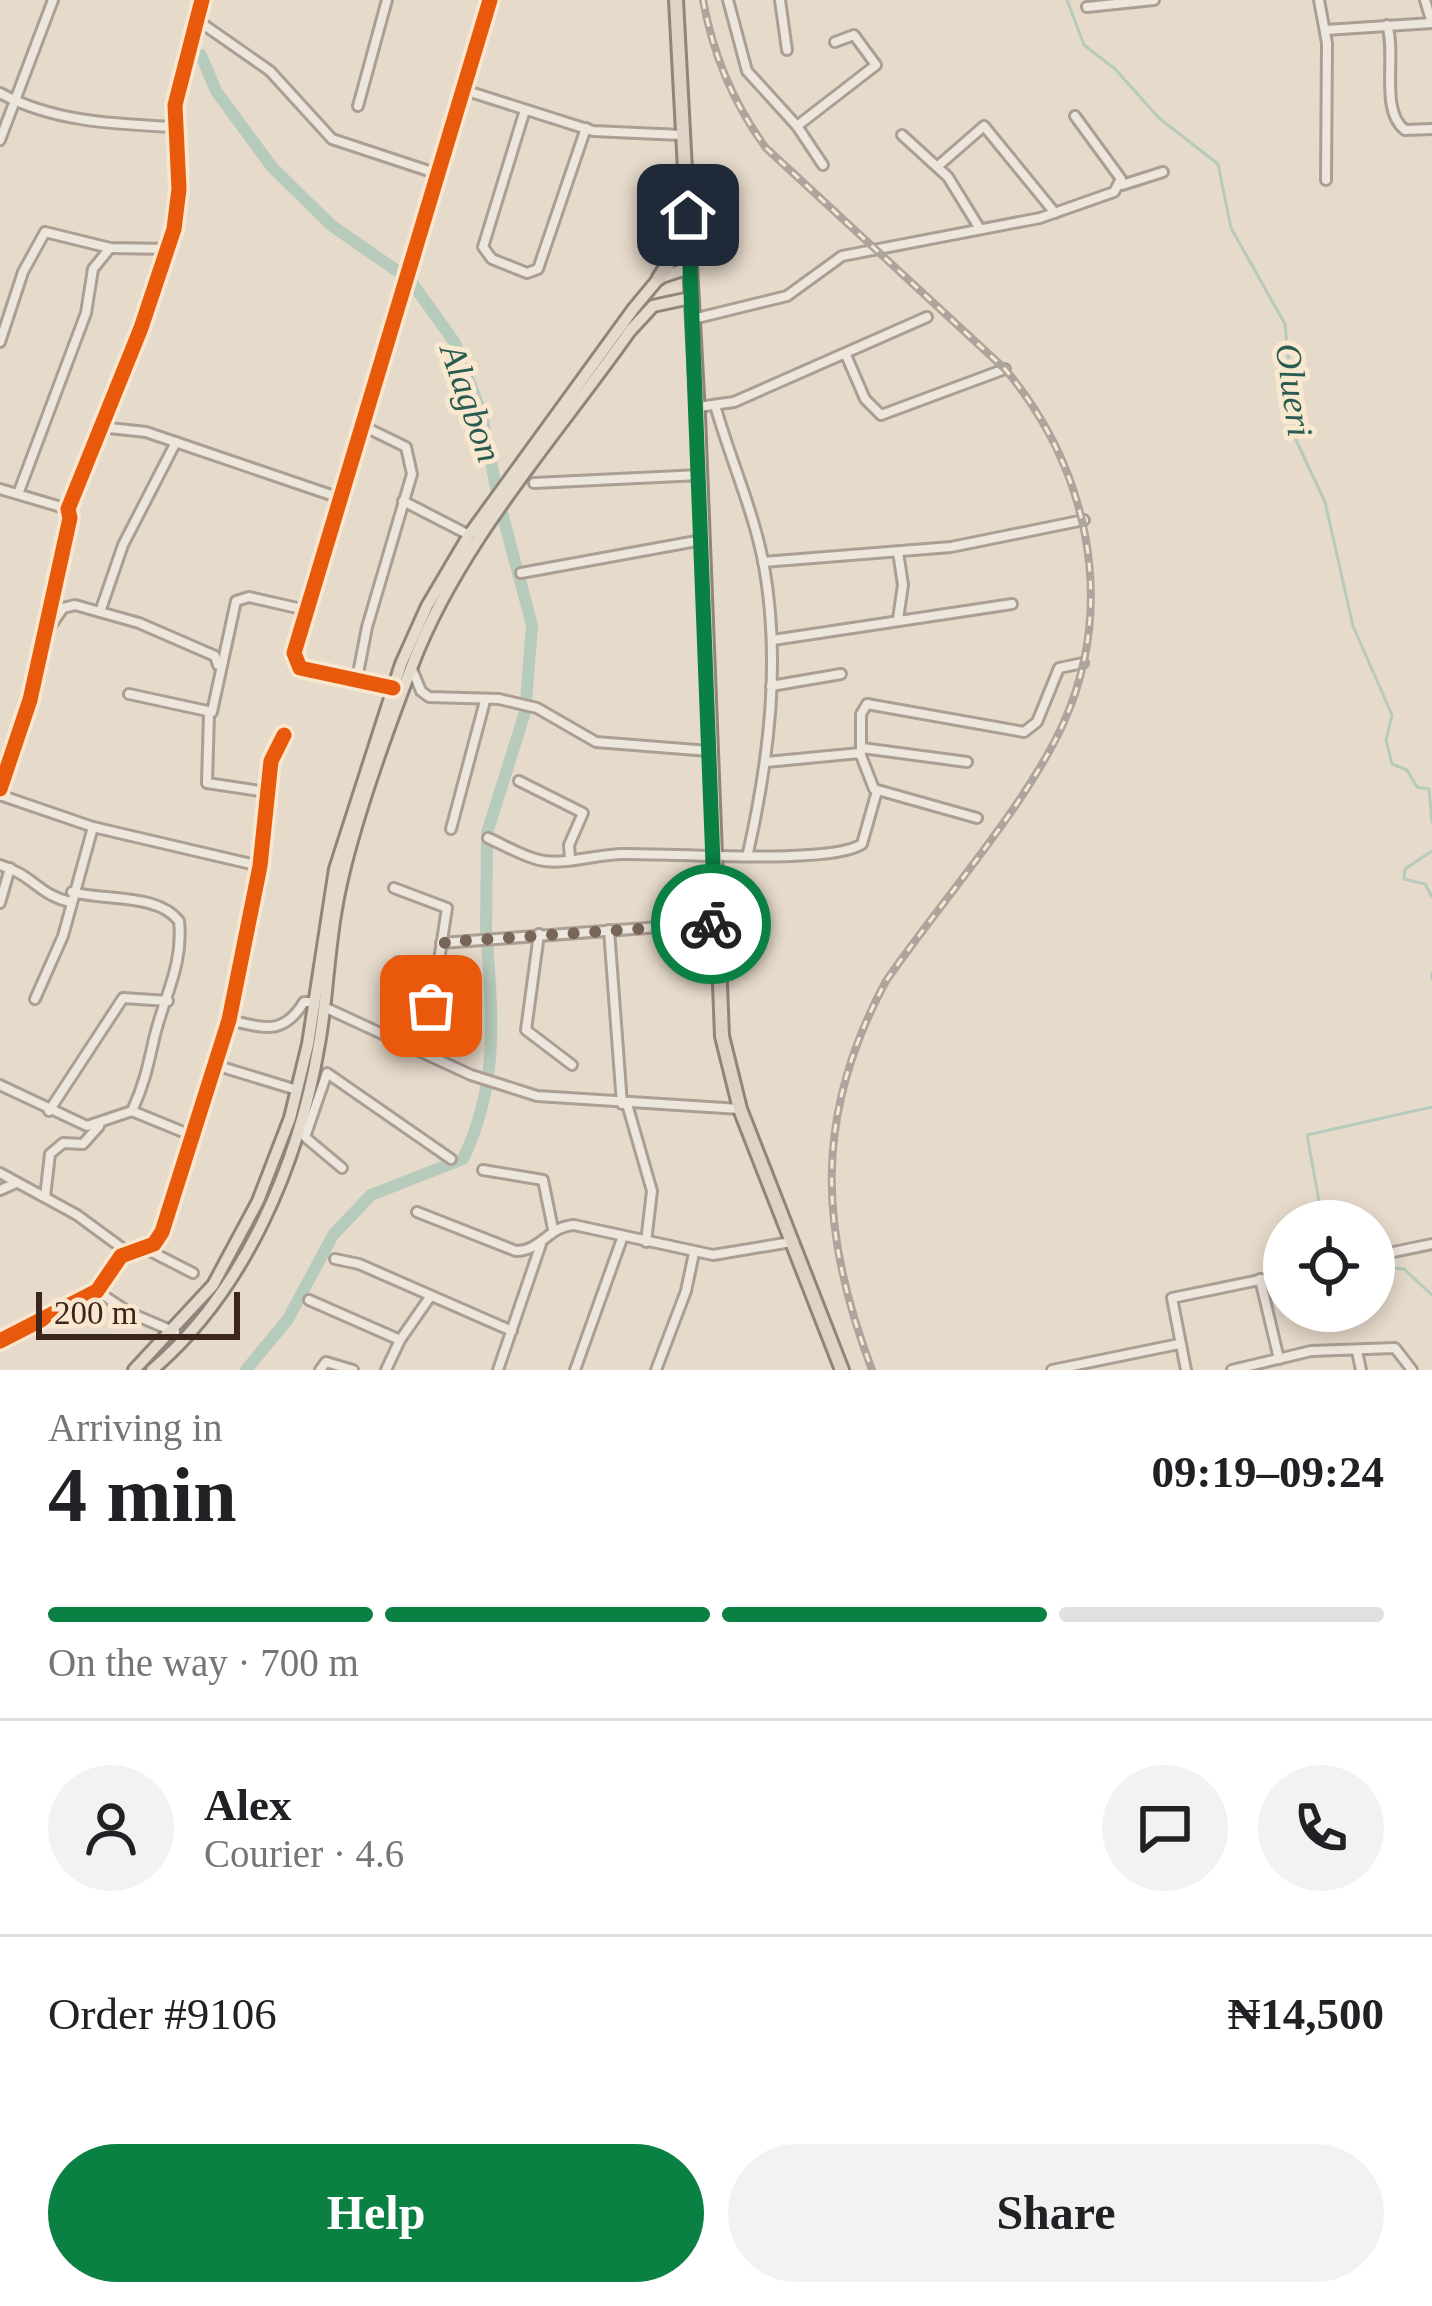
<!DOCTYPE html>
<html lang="en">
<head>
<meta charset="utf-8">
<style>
	:root { --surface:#fff; --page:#f2f2f2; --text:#202124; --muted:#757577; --line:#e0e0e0; --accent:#0b8043 }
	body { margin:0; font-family:"Times New Roman",serif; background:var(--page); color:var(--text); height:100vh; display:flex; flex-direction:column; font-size:45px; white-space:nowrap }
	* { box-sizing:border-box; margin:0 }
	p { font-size:39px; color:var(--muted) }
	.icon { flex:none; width:66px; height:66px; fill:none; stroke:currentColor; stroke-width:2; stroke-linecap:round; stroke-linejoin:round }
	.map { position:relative; height:1370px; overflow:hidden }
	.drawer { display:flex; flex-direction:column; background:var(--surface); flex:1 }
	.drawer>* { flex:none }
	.controls { position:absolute; left:1263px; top:1200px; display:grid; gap:24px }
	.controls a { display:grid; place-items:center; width:132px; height:132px; border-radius:50%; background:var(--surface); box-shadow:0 6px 18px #0003; font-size:60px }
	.scale { position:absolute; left:36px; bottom:30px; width:204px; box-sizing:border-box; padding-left:12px; border:6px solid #3b261b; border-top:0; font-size:33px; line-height:42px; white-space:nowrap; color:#3b261b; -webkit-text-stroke:9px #f9e7cf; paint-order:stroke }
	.pin { position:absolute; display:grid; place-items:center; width:102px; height:102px; color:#fff; margin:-51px; border-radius:24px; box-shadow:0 6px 18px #0006 }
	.courier { position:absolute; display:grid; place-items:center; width:120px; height:120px; margin:-60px; border:9px solid #0b8043; border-radius:50%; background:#fff; color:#222; box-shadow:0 3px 15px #0007 }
	.overview em { font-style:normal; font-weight:700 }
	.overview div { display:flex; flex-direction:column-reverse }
	.overview { display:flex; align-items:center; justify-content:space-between; height:204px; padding:0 48px }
	h1 { font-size:78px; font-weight:700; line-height:90px }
	.bar { display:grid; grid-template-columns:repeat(4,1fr); gap:18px 12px; align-content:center; height:144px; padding:0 48px }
	.bar i { height:15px; border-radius:9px; background:var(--line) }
	.bar .current { background:var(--accent) }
	.bar p { grid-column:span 4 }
	.line { display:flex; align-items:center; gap:30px; padding:0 48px; border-top:3px solid var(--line) }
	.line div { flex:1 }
	.round { display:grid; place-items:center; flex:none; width:126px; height:126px; border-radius:63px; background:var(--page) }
	.cta { display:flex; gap:24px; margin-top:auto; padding:24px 48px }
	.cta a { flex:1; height:138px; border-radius:72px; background:var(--accent); color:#fff; font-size:48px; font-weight:700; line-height:138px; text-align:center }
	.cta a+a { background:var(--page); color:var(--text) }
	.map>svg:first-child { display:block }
</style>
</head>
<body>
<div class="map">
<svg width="1432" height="1370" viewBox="0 0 1432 1370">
	<rect width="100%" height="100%" fill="#e6daca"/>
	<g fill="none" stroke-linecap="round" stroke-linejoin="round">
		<!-- stream -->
		<g stroke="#b6cbbb" stroke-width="3">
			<path d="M1067,0L1084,45L1115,69L1159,118L1218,164L1231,228L1285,324L1296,440L1325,502L1353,626L1392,715L1386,740L1392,764L1407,770L1417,787L1429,789L1432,822"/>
			<path d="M1432,851L1405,869L1404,879L1425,884L1432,897"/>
			<path d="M1432,973V979"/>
			<path d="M1329,1221L1321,1212L1307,1135L1432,1107"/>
			<path d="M1374,1266L1404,1269L1432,1295"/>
		</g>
		<!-- river -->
		<g stroke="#b6cbbb" stroke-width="12">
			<path d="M201,55L216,91L272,167L331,225L410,280L455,343L482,415L498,498L532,625L526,702"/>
			<path d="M486,932L487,833L526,709"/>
			<path d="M246,1370L288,1319L333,1235L371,1195L463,1159C498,1086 493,1022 487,943"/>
		</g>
		<defs>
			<g id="minor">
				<path d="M728,0L747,71L797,126L876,65L854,35L835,42"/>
				<path d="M780,0L787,50"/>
				<path d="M1319,0L1327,43L1326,180"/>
				<path d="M1425,0L1432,23"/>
				<path d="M1087,7L1154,0"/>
				<path d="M197,20L270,71L332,139L438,174"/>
				<path d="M1387,25C1397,55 1379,110 1405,130L1432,129"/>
				<path d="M1326,30L1432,23"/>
				<path d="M464,90L593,131L681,135"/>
				<path d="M0,93C53,122 115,124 174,127"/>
				<path d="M358,106L387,0"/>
				<path d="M525,110L483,247L492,259L527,273L538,269L586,128"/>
				<path d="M797,126L823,165"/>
				<path d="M902,135L948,177L980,229"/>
				<path d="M0,140L53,0"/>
				<path d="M938,166L984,126L1055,213"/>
				<path d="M1122,185L1163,172"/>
				<path d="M693,319L787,296L842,256L1040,218L1114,192L1121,179L1075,116"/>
				<path d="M0,342L23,272L45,232L110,248L168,249"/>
				<path d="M846,355L865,399L881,415L1005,369"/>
				<path d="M715,405C730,459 754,511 764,566C781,662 769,759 748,853"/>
				<path d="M698,407L734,402L927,317"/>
				<path d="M100,427L146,432L337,497"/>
				<path d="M534,483L700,475"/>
				<path d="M0,489L68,509"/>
				<path d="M18,494L86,313L93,269L110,248"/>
				<path d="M403,501L469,535"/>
				<path d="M763,562L951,547L1084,520"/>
				<path d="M521,573L702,540"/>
				<path d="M100,612L123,545L176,442"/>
				<path d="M898,619L903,585L898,552"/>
				<path d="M50,627L63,608L75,605L139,623L215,656L218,665"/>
				<path d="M773,640L1012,604"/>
				<path d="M412,669L421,691L429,697L499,699L537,708L596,742L709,751"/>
				<path d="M356,684L367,627L412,474L406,447L361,425"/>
				<path d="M771,686L841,674"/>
				<path d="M393,688L300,668L294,653L490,0"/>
				<path d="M129,694L212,712L236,601L249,597L306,610"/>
				<path d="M209,713L207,783L267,792"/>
				<path d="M862,748L967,762"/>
				<path d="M861,754V714L867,704L1024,732L1037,722L1059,668L1083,663"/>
				<path d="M766,762L860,753L874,789L977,818"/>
				<path d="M519,781L583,813L569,845L570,858"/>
				<path d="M0,789L30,700L70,518L68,509L141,328L174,229L179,189L175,105L202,0"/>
				<path d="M0,795L93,827L260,866"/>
				<path d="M451,829L485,701"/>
				<path d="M488,838C504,845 522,856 539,860C563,866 597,854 623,854C671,853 832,865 862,844L877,791"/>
				<path d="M0,865C33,875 39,895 70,902"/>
				<path d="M394,888L447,908L433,1000L412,1045"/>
				<path d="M0,903L10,868"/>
				<path d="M609,930L622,1104"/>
				<path d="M539,934L526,1030L572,1065"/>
				<path d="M441,943L715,923"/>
				<path d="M398,962L436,973"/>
				<path d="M35,999L63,936L93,827"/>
				<path d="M324,1007L471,1075L537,1096L740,1109"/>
				<path d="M229,1020C265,1028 283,1036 304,1002H313"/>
				<path d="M215,1065L297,1090"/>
				<path d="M0,1085L87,1126L132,1111C144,1085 148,1066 154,1039C163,999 184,965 179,921C157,893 105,901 72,892"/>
				<path d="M627,1104L652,1191L646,1242"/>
				<path d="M49,1111L123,998L168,1001"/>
				<path d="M132,1111L193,1136"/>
				<path d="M342,1168L305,1137L327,1073L451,1159"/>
				<path d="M483,1170L543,1180L553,1229"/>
				<path d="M0,1173L77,1215L126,1251"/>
				<path d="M0,1190L16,1183"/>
				<path d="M45,1197L50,1154L63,1143L83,1144L99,1126"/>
				<path d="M417,1212L516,1251C541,1251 549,1226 574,1225L713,1255L791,1242"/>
				<path d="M144,1248L193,1273"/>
				<path d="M1374,1256L1432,1244"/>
				<path d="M335,1259L359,1264L512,1331"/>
				<path d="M1260,1279L1279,1359"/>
				<path d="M97,1291L130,1313L175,1332"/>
				<path d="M309,1300L400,1340L430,1297"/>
				<path d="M0,1341L97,1291L121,1256L154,1244L162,1232L229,1020L260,866L271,761L284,735"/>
				<path d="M1357,1351L1361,1370"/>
				<path d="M320,1370L326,1362L353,1370"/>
				<path d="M386,1370L400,1340"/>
				<path d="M498,1370L541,1244"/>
				<path d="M575,1370L623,1236"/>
				<path d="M656,1370L686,1291L694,1253"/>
				<path d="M1052,1370L1179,1344"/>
				<path d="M1186,1370L1172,1298L1284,1275"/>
				<path d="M1232,1370L1311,1351L1395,1348L1412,1370"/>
			</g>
			<g id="primary">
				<path d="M134,1370L213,1285L258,1201L290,1118L308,1044L335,869L401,664L427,606L469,535L634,308L659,278L689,268"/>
				<path d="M152,1370C245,1291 299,1163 319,1044C327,999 328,954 336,909C348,836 385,736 412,666C459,542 555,438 630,331L653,306L690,298"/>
			</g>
			<g id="trunk">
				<path d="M676,0L698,415L722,1036L740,1109L842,1370"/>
				<path d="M659,278L688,233"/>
			</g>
		</defs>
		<!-- minor casing -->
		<use href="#minor" stroke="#ab9f94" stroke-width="14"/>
		<!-- primary casing -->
		<use href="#primary" stroke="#90857b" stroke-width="16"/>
		<!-- trunk casing -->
		<use href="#trunk" stroke="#90857b" stroke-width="18"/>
		<!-- minor -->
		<use href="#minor" stroke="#ede6dd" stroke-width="8"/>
		<!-- primary -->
		<use href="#primary" stroke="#e5dbcd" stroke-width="10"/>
		<!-- trunk -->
		<use href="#trunk" stroke="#e0d2c4" stroke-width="12"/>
		<defs>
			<path id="rail" d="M703,0C713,55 733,103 766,148L1005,369C1088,468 1117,602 1064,722C1027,805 939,904 886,981C813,1116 819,1230 872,1370"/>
		</defs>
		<!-- rail casing -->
		<use href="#rail" stroke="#ada59d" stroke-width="8"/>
		<!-- rail -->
		<use href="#rail" stroke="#f9e7cf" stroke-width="3" stroke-dasharray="9" stroke-linecap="butt"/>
		<defs>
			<g id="cycleway">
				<path d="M393,688L300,668L294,653L490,0"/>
				<path d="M0,789L30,700L70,518L68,509L141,328L174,229L179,189L175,105L202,0"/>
				<path d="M0,1341L97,1291L121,1256L154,1244L162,1232L229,1020L260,866L271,761L284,735"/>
			</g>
		</defs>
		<!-- cycleway casing -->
		<use href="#cycleway" stroke="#f9e7cf" stroke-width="22"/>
		<!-- cycleway -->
		<use href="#cycleway" stroke="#e8590c" stroke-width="15"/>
	</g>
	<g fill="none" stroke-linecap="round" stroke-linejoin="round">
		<!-- done -->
		<path stroke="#776558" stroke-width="12" stroke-dasharray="0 21.6" d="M431,1006L445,942L711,924"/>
		<!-- route -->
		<path stroke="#0b8043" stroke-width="15" d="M688,215L714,889L715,923L711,924"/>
	</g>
	<g text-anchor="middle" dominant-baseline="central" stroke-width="10" stroke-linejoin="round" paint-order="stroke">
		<!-- water labels -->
		<g font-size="36" font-style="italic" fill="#295c51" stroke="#f9e7cf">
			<text transform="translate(1294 390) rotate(82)">Olueri</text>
			<text transform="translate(471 403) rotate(71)">Alagbon</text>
		</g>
	</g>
</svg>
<div class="controls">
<a><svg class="icon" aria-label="locate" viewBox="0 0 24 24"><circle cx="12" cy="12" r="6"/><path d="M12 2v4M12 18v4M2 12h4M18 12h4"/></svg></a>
</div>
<div class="scale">200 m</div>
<div class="pin" style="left:431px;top:1006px;background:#ea580c"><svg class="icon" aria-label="bag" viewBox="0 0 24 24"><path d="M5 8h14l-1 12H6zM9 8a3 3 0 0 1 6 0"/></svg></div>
<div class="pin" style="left:688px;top:215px;background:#1f2937"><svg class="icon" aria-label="home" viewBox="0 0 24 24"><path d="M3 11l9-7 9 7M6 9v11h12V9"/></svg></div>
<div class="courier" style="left:711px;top:924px"><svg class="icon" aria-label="bike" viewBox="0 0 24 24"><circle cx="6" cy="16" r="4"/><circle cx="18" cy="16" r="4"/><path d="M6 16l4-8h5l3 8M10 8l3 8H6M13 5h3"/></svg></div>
</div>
<section class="drawer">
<div class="overview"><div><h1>4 min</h1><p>Arriving in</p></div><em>09:19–09:24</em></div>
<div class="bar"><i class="current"></i><i class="current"></i><i class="current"></i><i></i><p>On the way · 700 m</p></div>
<div class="line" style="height:216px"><a class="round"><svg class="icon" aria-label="person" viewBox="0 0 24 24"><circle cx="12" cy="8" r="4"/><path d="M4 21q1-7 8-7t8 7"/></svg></a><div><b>Alex</b><p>Courier · 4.6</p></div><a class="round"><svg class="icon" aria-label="chat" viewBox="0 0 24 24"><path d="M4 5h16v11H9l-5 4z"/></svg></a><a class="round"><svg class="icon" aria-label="phone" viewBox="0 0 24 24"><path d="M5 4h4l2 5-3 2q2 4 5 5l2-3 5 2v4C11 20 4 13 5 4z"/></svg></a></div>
<div class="line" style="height:156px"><div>Order #9106</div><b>₦14,500</b></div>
<div class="cta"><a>Help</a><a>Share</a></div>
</section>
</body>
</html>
